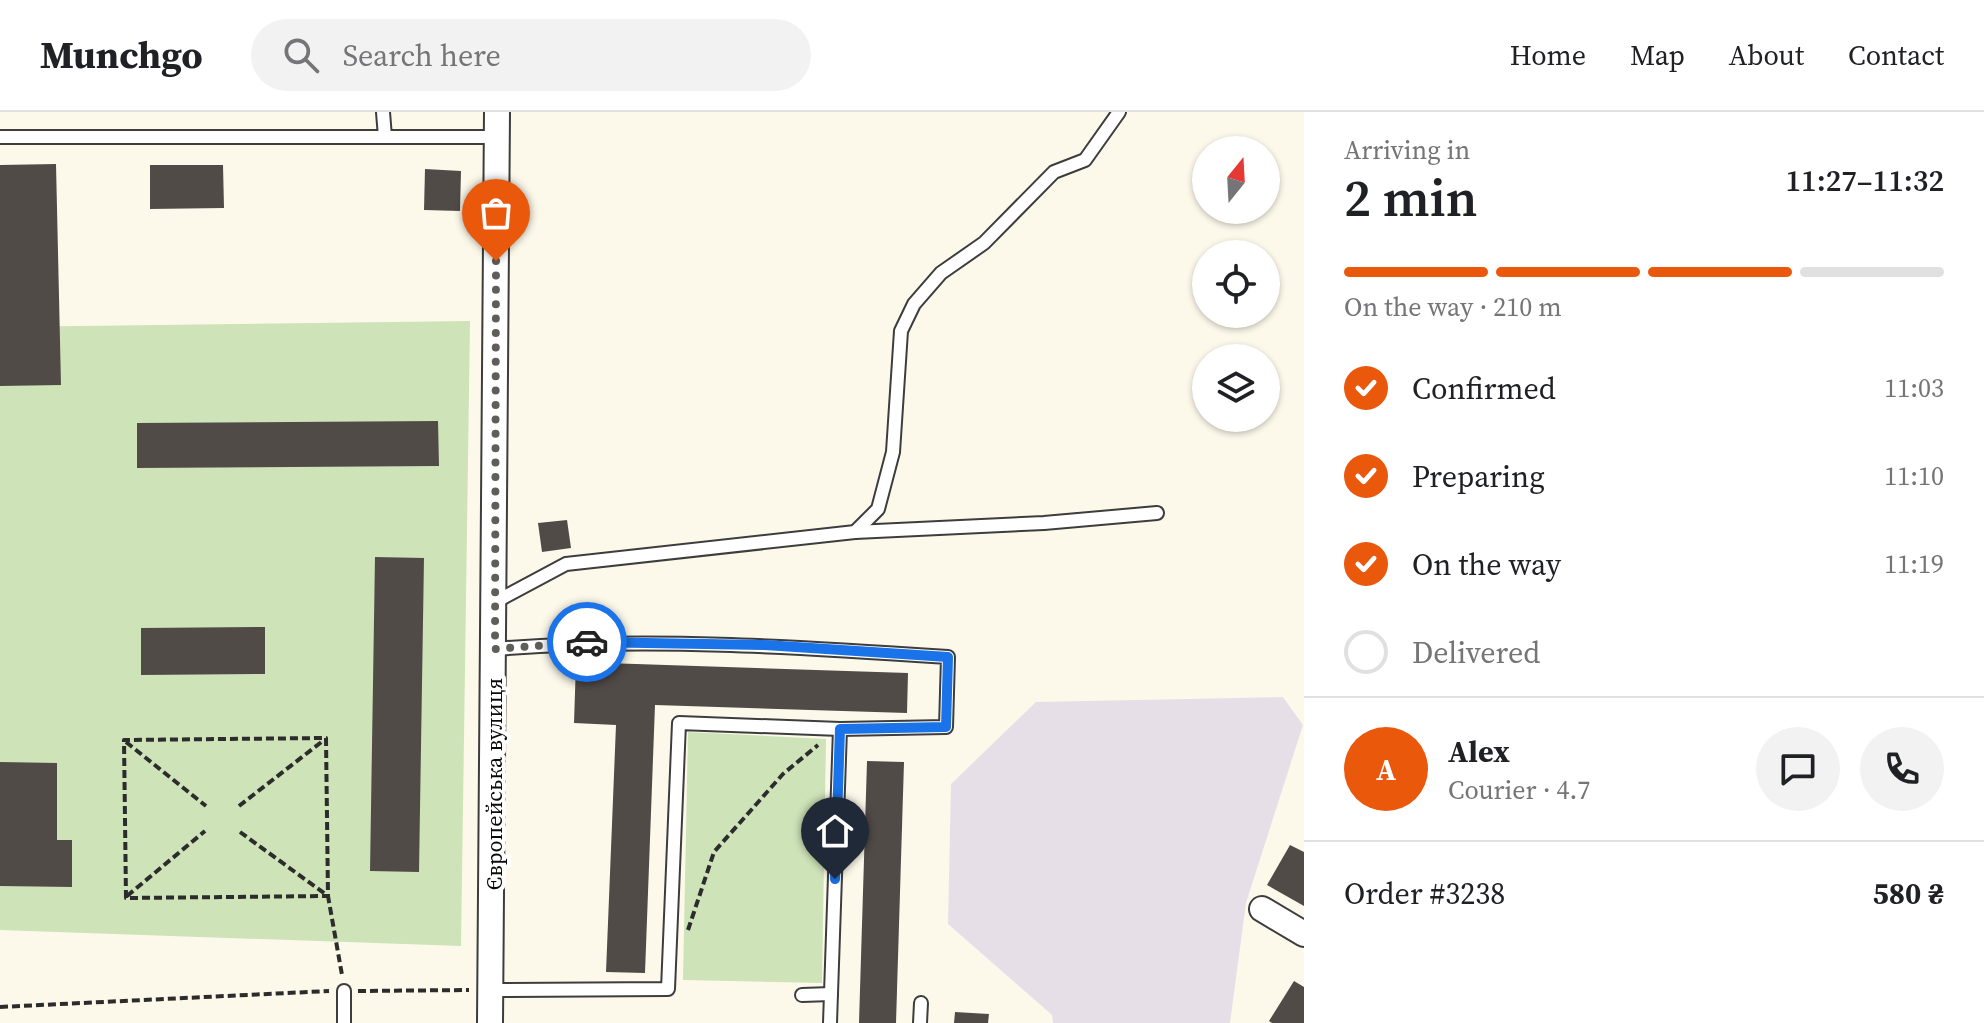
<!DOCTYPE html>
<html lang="en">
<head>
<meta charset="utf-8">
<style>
	:root { --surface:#fff; --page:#f2f2f2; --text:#202124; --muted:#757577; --line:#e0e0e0; --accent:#ea580c }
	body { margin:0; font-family:"Source Serif 4",serif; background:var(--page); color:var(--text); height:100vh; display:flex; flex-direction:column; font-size:30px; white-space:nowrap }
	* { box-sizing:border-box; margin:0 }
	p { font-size:26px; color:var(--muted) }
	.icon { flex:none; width:44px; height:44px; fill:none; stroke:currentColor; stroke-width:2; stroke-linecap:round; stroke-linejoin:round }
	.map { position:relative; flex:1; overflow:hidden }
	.details { display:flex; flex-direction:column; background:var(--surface); width:680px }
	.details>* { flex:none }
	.needle { width:52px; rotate:18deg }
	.buttons { position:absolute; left:1192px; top:24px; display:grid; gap:16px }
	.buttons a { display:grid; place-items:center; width:88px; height:88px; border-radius:50%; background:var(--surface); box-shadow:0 2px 6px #0004; font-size:40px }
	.pin { position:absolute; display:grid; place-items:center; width:68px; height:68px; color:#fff; margin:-82px -34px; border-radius:50% 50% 50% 0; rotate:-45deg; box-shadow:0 0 8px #0007 }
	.pin .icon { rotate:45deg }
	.courier { position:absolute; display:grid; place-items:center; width:80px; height:80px; margin:-40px; border:6px solid #1a73e8; border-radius:50%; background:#fff; color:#222; box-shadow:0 2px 10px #0007 }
	.head em { font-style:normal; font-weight:600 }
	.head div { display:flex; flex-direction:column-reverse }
	.head { display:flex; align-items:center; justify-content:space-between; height:136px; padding:0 40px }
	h1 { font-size:52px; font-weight:600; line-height:60px }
	.bar { display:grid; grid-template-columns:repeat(4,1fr); gap:12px 8px; align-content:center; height:96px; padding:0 40px }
	.bar i { height:10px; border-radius:6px; background:var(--line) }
	.bar .selected { background:var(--accent) }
	.bar p { grid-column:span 4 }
	.line { display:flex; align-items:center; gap:20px; padding:0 40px; border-top:2px solid var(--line) }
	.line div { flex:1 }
	.round { display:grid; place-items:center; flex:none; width:84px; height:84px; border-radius:42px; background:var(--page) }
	ol { padding:0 40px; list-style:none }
	li { display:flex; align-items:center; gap:24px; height:88px }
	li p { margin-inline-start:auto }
	li .icon { padding:8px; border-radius:50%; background:var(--accent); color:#fff; stroke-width:4 }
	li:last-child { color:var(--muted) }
	li i { width:44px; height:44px; border:4px solid var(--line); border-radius:50% }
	header { display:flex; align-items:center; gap:48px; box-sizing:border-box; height:112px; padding:0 40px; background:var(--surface); border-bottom:2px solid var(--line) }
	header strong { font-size:38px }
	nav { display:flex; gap:44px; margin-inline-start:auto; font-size:28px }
	.search { width:560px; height:72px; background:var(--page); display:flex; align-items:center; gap:20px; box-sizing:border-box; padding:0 28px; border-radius:44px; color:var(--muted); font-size:30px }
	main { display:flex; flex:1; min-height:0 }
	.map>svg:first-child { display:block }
</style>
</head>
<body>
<header>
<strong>Munchgo</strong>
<div class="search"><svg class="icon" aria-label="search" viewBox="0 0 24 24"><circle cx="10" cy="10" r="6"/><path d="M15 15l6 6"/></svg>Search here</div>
<nav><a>Home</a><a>Map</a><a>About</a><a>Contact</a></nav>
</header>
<main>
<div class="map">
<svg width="1304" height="911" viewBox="0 0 1304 911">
	<rect width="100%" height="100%" fill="#fdf9ea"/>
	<!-- industrial -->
	<path fill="#e7dfe8" d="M1283,585L1303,613L1246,791L1230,911H1053L1052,903L948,812L951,672L1036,590Z"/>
	<!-- green -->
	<g fill="#cee3b8">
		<path d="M470,209L461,834L0,818V215Z"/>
		<path d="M688,620L826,627L822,871L683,868Z"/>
	</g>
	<!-- building -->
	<g fill="#514b48">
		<path d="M56,52L61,273L0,274V53Z"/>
		<path d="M150,53H223L224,96L150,97Z"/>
		<path d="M425,57L461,59L460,99L424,98Z"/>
		<path d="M438,309L439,354L137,356V311Z"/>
		<path d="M567,408L571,436L542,440L538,411Z"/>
		<path d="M375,445L424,446L419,760L370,759Z"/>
		<path d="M265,515V562L141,563V516Z"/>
		<path d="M576,550L908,561L907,601L655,593L645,861L606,860L616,613L574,611Z"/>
		<path d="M867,649L904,650L896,911H859Z"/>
		<path d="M0,650L57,651V728H72V775L0,774Z"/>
		<path d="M1290,733L1304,740V794L1267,773Z"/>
		<path d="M1294,869L1304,875V911H1272L1269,909Z"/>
		<path d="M955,900L989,902L988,911H954Z"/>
	</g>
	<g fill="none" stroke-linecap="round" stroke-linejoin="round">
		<defs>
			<g id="service">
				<path d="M383,0L385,25"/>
				<path d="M0,25H497"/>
				<path d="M855,420L1044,411L1157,401"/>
				<path d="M495,490L566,452L855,420L878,397L893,340L901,219L914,192L941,161L984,131L1054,60L1085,48L1119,0"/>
				<path d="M493,878L668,877L679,611L840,617L946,615L948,545C797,535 646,525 495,537"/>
				<path d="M802,883L831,882"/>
				<path d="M344,911V879"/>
				<path d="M830,911L840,617"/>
				<path d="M920,911L921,891"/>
			</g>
			<g id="minor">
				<path d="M1262,797L1304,822"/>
				<path d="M490,911L497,0"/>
			</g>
		</defs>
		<!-- service casing -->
		<use href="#service" stroke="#3d3d3d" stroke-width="16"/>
		<!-- minor casing -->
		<use href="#minor" stroke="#3d3d3d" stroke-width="28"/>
		<!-- path -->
		<g stroke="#2c2c2c" stroke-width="4" stroke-dasharray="8 4" stroke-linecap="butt">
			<path d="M326,626L328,784L126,786L124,628Z"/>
			<path d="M126,630L206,694"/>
			<path d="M239,694L324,628"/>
			<path d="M240,720L328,784L342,863"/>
			<path d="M127,784L205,719"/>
			<path d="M688,818L714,740L783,662L818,633"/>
			<path d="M358,879L469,878"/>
			<path d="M0,895L329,879"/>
		</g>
		<!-- service -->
		<use href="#service" stroke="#fff" stroke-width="12"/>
		<!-- minor -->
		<use href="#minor" stroke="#fff" stroke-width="24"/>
	</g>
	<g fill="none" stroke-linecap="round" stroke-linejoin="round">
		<!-- done -->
		<path stroke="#5f5e58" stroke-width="8" stroke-dasharray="0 14.4" d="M496,149L495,537L587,530"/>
		<!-- route -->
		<path stroke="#1a73e8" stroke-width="10" d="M587,530L765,533L948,545L946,615L840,617L835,767"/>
	</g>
	<g text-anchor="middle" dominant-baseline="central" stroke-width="8" stroke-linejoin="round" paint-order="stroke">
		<!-- street labels -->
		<g font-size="22" fill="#0a0a0a" stroke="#fff">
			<text transform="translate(494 672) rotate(-90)">Європейська вулиця</text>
		</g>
	</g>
</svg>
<div class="buttons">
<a><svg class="needle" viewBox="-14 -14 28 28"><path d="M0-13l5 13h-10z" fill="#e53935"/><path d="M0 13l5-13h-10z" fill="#757577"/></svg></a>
<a><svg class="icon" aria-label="locate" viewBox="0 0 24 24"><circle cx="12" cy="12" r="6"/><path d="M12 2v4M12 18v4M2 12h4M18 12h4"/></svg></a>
<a><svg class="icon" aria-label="layers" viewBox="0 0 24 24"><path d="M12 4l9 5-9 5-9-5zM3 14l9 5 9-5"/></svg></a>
</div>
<div class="pin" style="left:496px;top:149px;background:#ea580c"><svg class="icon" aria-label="bag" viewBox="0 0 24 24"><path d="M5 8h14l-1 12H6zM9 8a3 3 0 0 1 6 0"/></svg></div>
<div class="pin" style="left:835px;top:767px;background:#1f2937"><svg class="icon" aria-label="home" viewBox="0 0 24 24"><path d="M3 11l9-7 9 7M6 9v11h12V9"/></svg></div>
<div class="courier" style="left:587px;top:530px"><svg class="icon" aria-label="car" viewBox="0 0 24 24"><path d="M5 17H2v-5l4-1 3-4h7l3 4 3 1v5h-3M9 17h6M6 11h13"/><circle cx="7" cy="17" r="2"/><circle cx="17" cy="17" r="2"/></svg></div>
</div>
<section class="details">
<div class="head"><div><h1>2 min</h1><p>Arriving in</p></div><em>11:27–11:32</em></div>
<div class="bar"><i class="selected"></i><i class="selected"></i><i class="selected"></i><i></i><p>On the way · 210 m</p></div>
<ol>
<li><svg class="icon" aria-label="check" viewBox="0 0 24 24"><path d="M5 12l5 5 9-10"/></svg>Confirmed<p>11:03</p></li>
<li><svg class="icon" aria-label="check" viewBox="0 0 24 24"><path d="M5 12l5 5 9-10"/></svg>Preparing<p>11:10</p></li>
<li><svg class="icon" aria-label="check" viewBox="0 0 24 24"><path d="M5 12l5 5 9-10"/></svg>On the way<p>11:19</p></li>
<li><i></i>Delivered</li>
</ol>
<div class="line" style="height:144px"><b class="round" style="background:var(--accent);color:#fff">A</b><div><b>Alex</b><p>Courier · 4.7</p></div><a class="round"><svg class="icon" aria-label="chat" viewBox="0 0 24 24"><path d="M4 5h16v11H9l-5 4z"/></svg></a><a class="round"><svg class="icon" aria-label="phone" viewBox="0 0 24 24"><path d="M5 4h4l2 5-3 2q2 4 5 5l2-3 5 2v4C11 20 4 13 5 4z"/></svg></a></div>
<div class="line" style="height:104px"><div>Order #3238</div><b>580 ₴</b></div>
</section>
</main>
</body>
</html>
